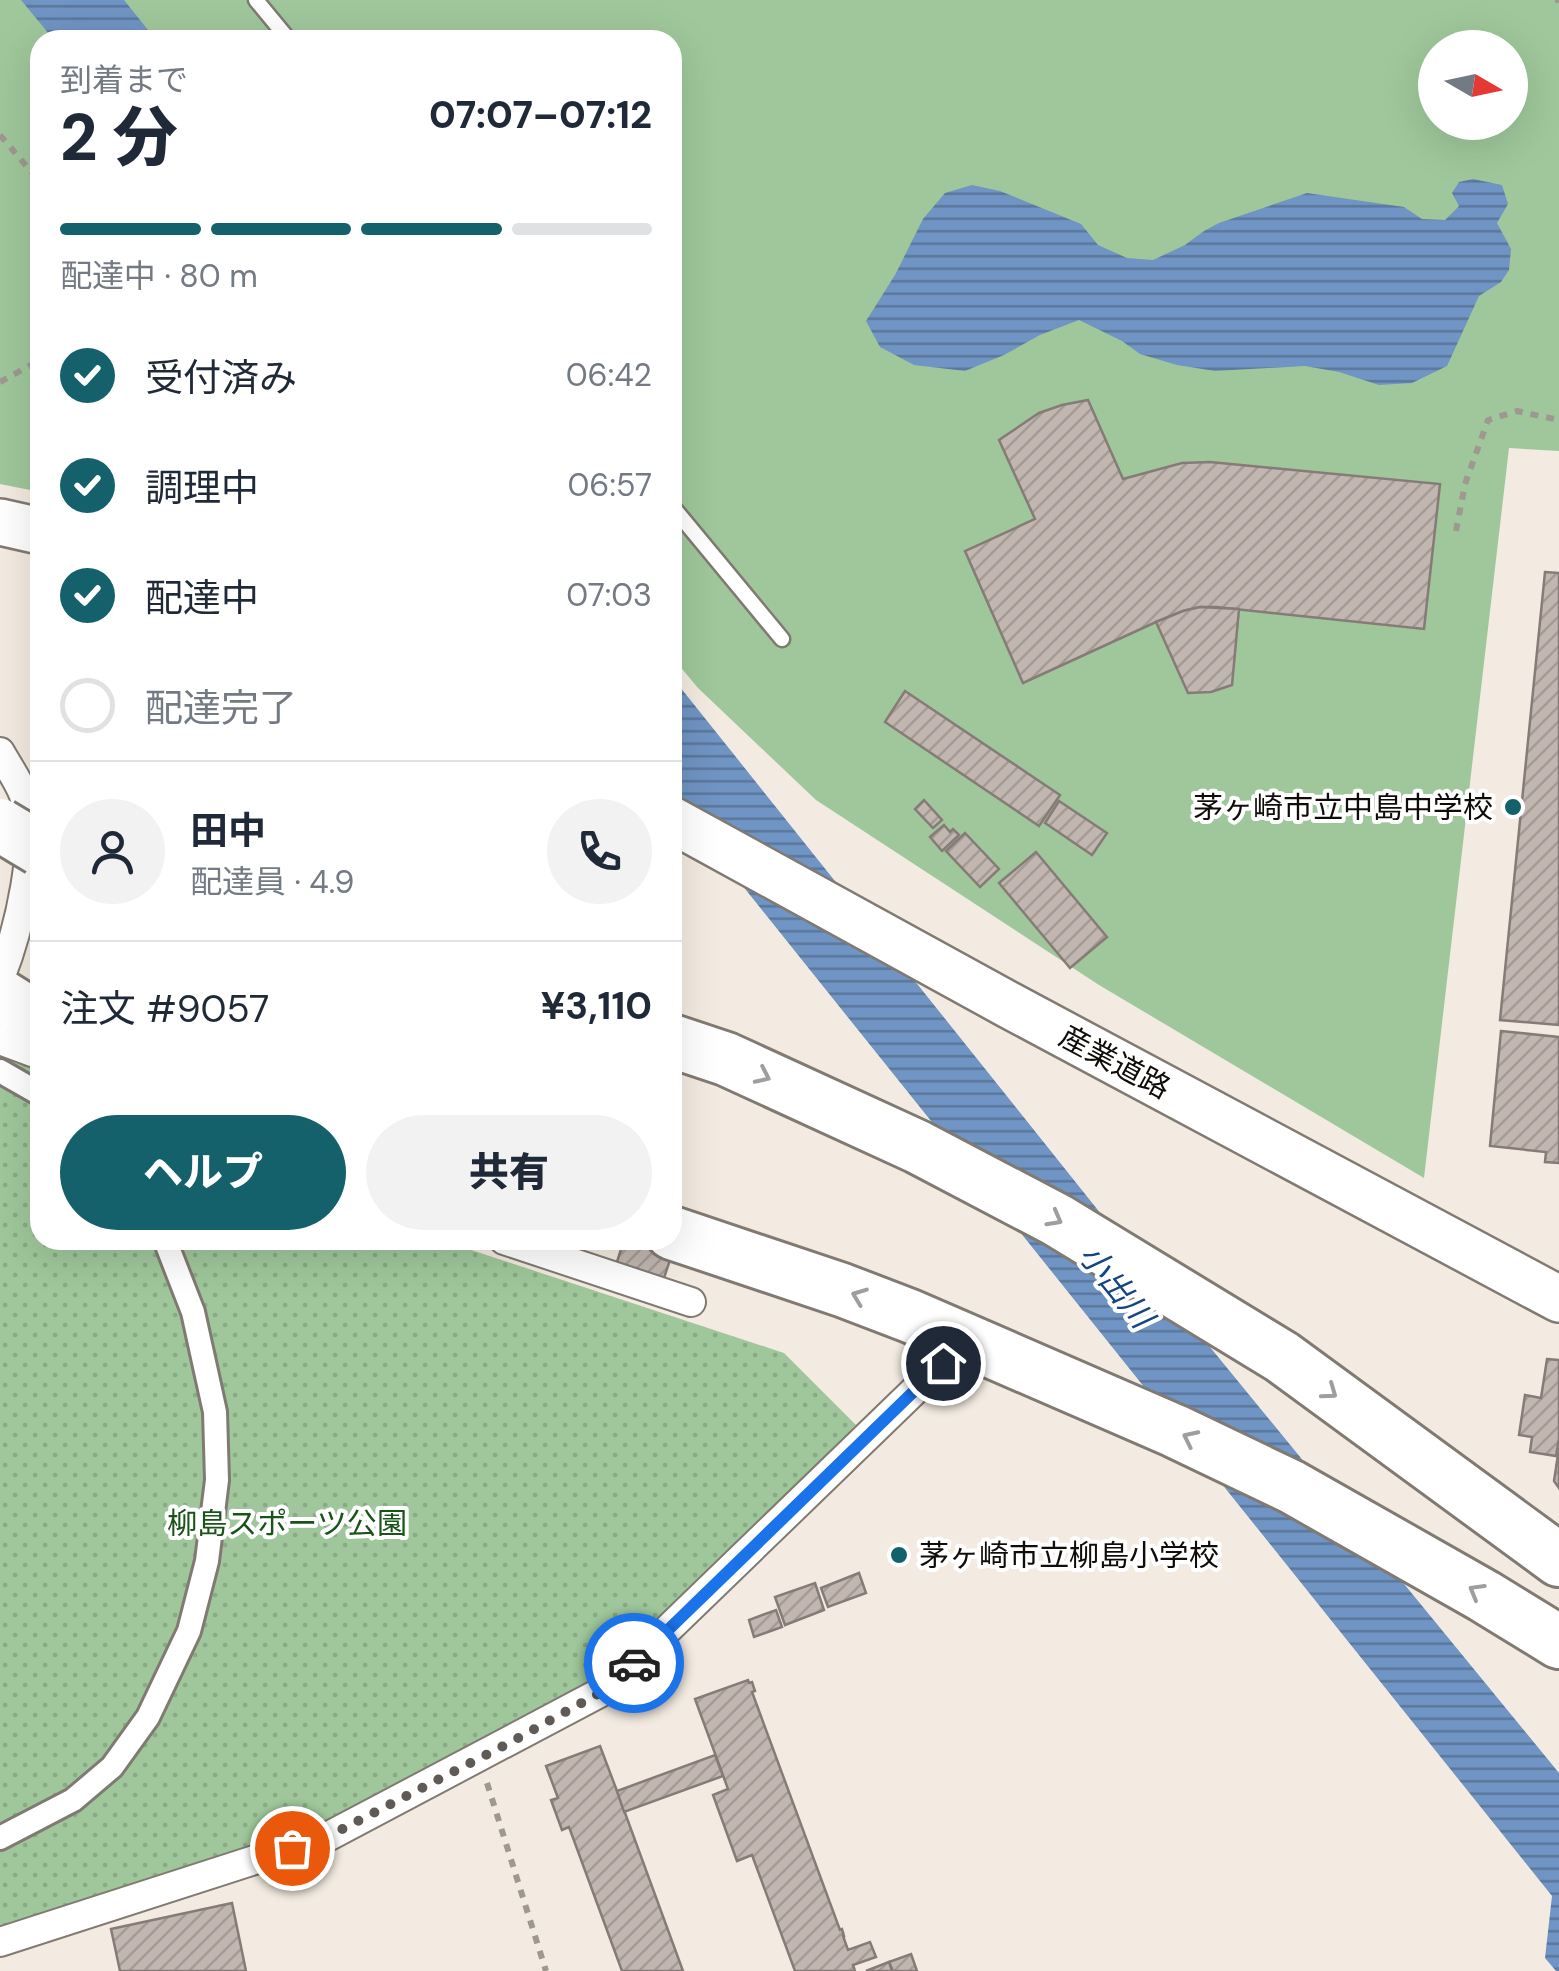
<!DOCTYPE html>
<html lang="ja">
<head>
<meta charset="utf-8">
<style>
	:root { --surface:#fff; --page:#f2f2f3; --text:#1f2937; --muted:#747a83; --line:#e0e1e3; --accent:#14616c }
	body { margin:0; font-family:"DM Sans","Noto Sans JP",sans-serif; background:var(--page); color:var(--text); height:100vh; display:flex; flex-direction:column; font-size:38px; white-space:nowrap }
	* { box-sizing:border-box; margin:0 }
	p { font-size:32px; color:var(--muted) }
	.icon { flex:none; width:55px; height:55px; fill:none; stroke:currentColor; stroke-width:2; stroke-linecap:round; stroke-linejoin:round }
	.map { position:relative; flex:1; overflow:hidden }
	.details { position:absolute; left:30px; top:30px; width:652px; height:1220px; display:flex; flex-direction:column; background:var(--surface); border-radius:30px; box-shadow:0 10px 40px #0002 }
	.details>* { flex:none }
	.needle { width:65px; rotate:99deg }
	.fabs { position:absolute; left:1418px; top:30px; display:grid; gap:20px }
	.fabs a { display:grid; place-items:center; width:110px; height:110px; border-radius:50%; background:var(--surface); box-shadow:0 10px 40px #0002; font-size:50px }
	.pin { position:absolute; display:grid; place-items:center; width:85px; height:85px; color:#fff; margin:-42px; border:5px solid #fff; border-radius:50%; box-shadow:0 2px 10px #0007 }
	.courier { position:absolute; display:grid; place-items:center; width:100px; height:100px; margin:-50px; border:8px solid #1a73e8; border-radius:50%; background:#fff; color:#222; box-shadow:0 2px 12px #0007 }
	.headline em { font-style:normal; font-weight:800 }
	.headline div { display:flex; flex-direction:column-reverse }
	.headline { display:flex; align-items:center; justify-content:space-between; height:170px; padding:0 30px }
	h1 { font-size:65px; font-weight:800; line-height:75px }
	.bar { display:grid; grid-template-columns:repeat(4,1fr); gap:15px 10px; align-content:center; height:120px; padding:0 30px }
	.bar i { height:12px; border-radius:8px; background:var(--line) }
	.bar .active { background:var(--accent) }
	.bar p { grid-column:span 4 }
	.line { display:flex; align-items:center; gap:25px; padding:0 30px; border-top:2px solid var(--line) }
	.line div { flex:1 }
	.round { display:grid; place-items:center; flex:none; width:105px; height:105px; border-radius:52px; background:var(--page) }
	ol { padding:0 30px; list-style:none }
	li { display:flex; align-items:center; gap:30px; height:110px }
	li p { margin-inline-start:auto }
	li .icon { padding:10px; border-radius:50%; background:var(--accent); color:#fff; stroke-width:4 }
	li:last-child { color:var(--muted) }
	li i { width:55px; height:55px; border:5px solid var(--line); border-radius:50% }
	.button { display:flex; gap:20px; margin-top:auto; padding:20px 30px }
	.button a { flex:1; height:115px; border-radius:60px; background:var(--accent); color:#fff; font-size:40px; font-weight:800; line-height:115px; text-align:center }
	.button a+a { background:var(--page); color:var(--text) }
	.map>svg:first-child { display:block }
</style>
</head>
<body>
<div class="map">
<svg width="1559" height="1971" viewBox="0 0 1559 1971">
	<defs>
		<pattern id="park-dots" width="8" height="8" patternUnits="userSpaceOnUse" patternTransform="scale(2.5)"><rect width="8" height="8" fill="#9fc79b"/><path d="M2 2h.1M6 6h.1" fill="none" stroke="#88aa84" stroke-width="1.8" stroke-linecap="round"/></pattern>
		<pattern id="water-rules" width="6" height="5" patternUnits="userSpaceOnUse" patternTransform="scale(2.5)"><rect width="6" height="5" fill="#7094c3"/><path d="M0 2.5h6" fill="none" stroke="#5a779d"/></pattern>
		<pattern id="building-hatch" width="6" height="6" patternUnits="userSpaceOnUse" patternTransform="scale(2.5)"><rect width="6" height="6" fill="#c1b6b0"/><path d="M-1 1l2-2M0 6l6-6M5 7l2-2" fill="none" stroke="#a59b96"/></pattern>
	</defs>
	<rect width="100%" height="100%" fill="#f3ebe1"/>
	<!-- green -->
	<path fill="#9fc79b" fill-rule="evenodd" d="M0,0H1559V451L1509,448L1424,1178L1099,985L816,800L698,688L673,658L672,40H40V492L0,484ZM1435,48H1510V122H1435Z"/>
	<!-- park -->
	<path fill="url(#park-dots)" d="M0,1052L40,1068V1240H441L784,1353L856,1425L601,1678L322,1823L0,1931Z"/>
	<!-- water -->
	<g fill="url(#water-rules)">
		<path d="M21,0H124L156,40H54Z"/>
		<path d="M1473,179L1502,185L1508,204L1497,223L1511,249L1509,270L1501,282L1479,296L1447,366L1412,383L1379,385L1339,372L1305,366L1215,371L1177,365L1140,354L1122,341L1079,320L1040,335L1004,355L965,371L914,365L880,347L866,321L895,275L923,219L945,193L972,185L1000,191L1081,224L1098,245L1127,258L1153,260L1185,245L1204,231L1219,223L1307,193L1404,207L1422,219L1445,220L1459,206L1452,193L1459,182Z"/>
		<path d="M672,677L1101,1214L1559,1773V1971H1556L1545,1958L1552,1896L673,799Z"/>
	</g>
	<!-- building -->
	<g fill="url(#building-hatch)" stroke="#867b76" stroke-width="2.5">
		<path d="M1088,400L1123,479L1182,463L1210,462L1440,484L1424,629L1216,607H1200L1183,611L1156,622L1023,683L965,551L1035,519L999,440L1039,413L1062,405Z"/>
		<path d="M1545,572L1559,573V1025L1500,1020Z"/>
		<path d="M1200,607L1239,609L1232,685L1211,692L1188,693L1156,622L1183,611Z"/>
		<path d="M905,691L1060,795L1039,826L885,722Z"/>
		<path d="M924,800L942,820L933,828L915,809Z"/>
		<path d="M1059,801L1107,833L1092,855L1045,823Z"/>
		<path d="M944,825L950,832L953,829L959,835L942,851L930,837Z"/>
		<path d="M965,833L999,869L980,887L946,851Z"/>
		<path d="M1036,852L1107,937L1070,968L999,883Z"/>
		<path d="M1501,1031L1559,1037V1163L1545,1162L1546,1152L1490,1146Z"/>
		<path d="M684,1218L662,1284L615,1268L624,1240H672Z"/>
		<path d="M1547,1359L1559,1360V1439L1556,1456L1530,1452L1532,1437L1519,1435L1525,1395L1541,1398Z"/>
		<path d="M1559,1448V1488L1554,1481Z"/>
		<path d="M859,1573L866,1593L828,1607L821,1588Z"/>
		<path d="M815,1583L824,1610L785,1625L775,1597Z"/>
		<path d="M776,1610L782,1627L754,1637L749,1620Z"/>
		<path d="M748,1680L749,1683L752,1682L755,1691L752,1692L840,1930L842,1929L844,1936H843L848,1950L870,1942L876,1957L853,1965L855,1971H795L752,1855L737,1861L713,1795L728,1789L695,1699Z"/>
		<path d="M600,1746L617,1791L683,1971H622L569,1827L562,1830L551,1800L558,1798L546,1766Z"/>
		<path d="M715,1755L723,1776L624,1812L617,1791Z"/>
		<path d="M232,1903L246,1971H120L111,1929Z"/>
		<path d="M911,1954L917,1971H893L889,1962Z"/>
		<path d="M889,1962L892,1971H866Z"/>
	</g>
	<g fill="none" stroke-linecap="round" stroke-linejoin="round">
		<defs>
			<g id="service">
				<path d="M256,0L289,40"/>
				<path d="M672,506L782,639"/>
			</g>
			<g id="pedestrian">
				<path d="M0,1071L40,1094"/>
				<path d="M0,1838L73,1800L112,1767L148,1717L189,1631L207,1561L217,1480L215,1412L193,1312L165,1240"/>
			</g>
			<g id="minor">
				<path d="M0,752C8,766 17,779 23,793C42,839 18,933 0,978"/>
				<path d="M0,1040L40,1055"/>
				<path d="M504,1240L691,1302"/>
				<path d="M0,1942L329,1836L605,1690L943,1363"/>
			</g>
			<g id="primary">
				<path d="M0,522L40,531"/>
				<path d="M672,820L1007,1004L1559,1299"/>
			</g>
			<g id="motorway">
				<path d="M0,995L40,1020"/>
				<path d="M672,1041L726,1059L918,1147L1057,1220L1282,1357L1559,1560"/>
				<path d="M672,1233L842,1290L910,1316L1175,1431L1292,1487L1484,1596L1559,1642"/>
			</g>
		</defs>
		<!-- service casing -->
		<use href="#service" stroke="#817a72" stroke-width="19"/>
		<!-- pedestrian casing -->
		<use href="#pedestrian" stroke="#817a72" stroke-width="28"/>
		<!-- minor casing -->
		<use href="#minor" stroke="#817a72" stroke-width="32"/>
		<!-- primary casing -->
		<use href="#primary" stroke="#817a72" stroke-width="50"/>
		<!-- motorway casing -->
		<use href="#motorway" stroke="#817a72" stroke-width="58"/>
		<!-- path -->
		<g stroke="#9e9890" stroke-width="6" stroke-dasharray="8 8" stroke-linecap="butt">
			<path d="M1555,0H1559"/>
			<path d="M0,135L40,182"/>
			<path d="M0,382L40,360"/>
			<path d="M1456,531L1465,484L1488,420L1517,411L1559,420"/>
			<path d="M487,1783L546,1971"/>
		</g>
		<!-- service -->
		<use href="#service" stroke="#fff" stroke-width="14"/>
		<!-- pedestrian -->
		<use href="#pedestrian" stroke="#fff" stroke-width="22"/>
		<!-- minor -->
		<use href="#minor" stroke="#fff" stroke-width="28"/>
		<!-- primary -->
		<use href="#primary" stroke="#fff" stroke-width="45"/>
		<!-- motorway -->
		<use href="#motorway" stroke="#fff" stroke-width="52"/>
		<defs>
			<path id="motorway-bridge" d="M0,825L40,849"/>
		</defs>
		<!-- motorway-bridge casing -->
		<use href="#motorway-bridge" stroke="#817a72" stroke-width="58" stroke-linecap="butt"/>
		<!-- motorway-bridge -->
		<use href="#motorway-bridge" stroke="#fff" stroke-width="52"/>
	</g>
	<!-- one-way arrows -->
	<defs><path id="oneway-chevron" d="M-2-3.5L2.5 0L-2 3.5" fill="none" stroke-width="1.6" stroke-linecap="round" stroke-linejoin="round" transform="scale(2.5)"/></defs>
	<g stroke="#9f9e9d">
		<use href="#oneway-chevron" transform="translate(763 1076) rotate(25)"/>
		<use href="#oneway-chevron" transform="translate(1055 1219) rotate(29)"/>
		<use href="#oneway-chevron" transform="translate(859 1296) rotate(-159)"/>
		<use href="#oneway-chevron" transform="translate(1330 1392) rotate(36)"/>
		<use href="#oneway-chevron" transform="translate(1190 1438) rotate(-154)"/>
		<use href="#oneway-chevron" transform="translate(1476 1591) rotate(-150)"/>
	</g>
	<g fill="none" stroke-linecap="round" stroke-linejoin="round">
		<!-- done -->
		<path stroke="#5f5a55" stroke-width="10" stroke-dasharray="0 18" d="M292,1848L329,1836L511,1742L605,1690L634,1663"/>
		<!-- route -->
		<path stroke="#1a73e8" stroke-width="12" d="M634,1663L943,1363"/>
	</g>
	<!-- markers -->
	<g fill="#14616c" stroke="#fff" stroke-width="4">
		<circle cx="1513" cy="807" r="10"/>
		<circle cx="899" cy="1555" r="10"/>
	</g>
	<g text-anchor="middle" dominant-baseline="central" stroke-width="8" stroke-linejoin="round" paint-order="stroke">
		<!-- poi labels -->
		<g font-size="30" fill="#0f0c09" stroke="#fff" text-anchor="end">
			<text x="1493" y="807">茅ヶ崎市立中島中学校</text>
			<text x="919" y="1555" text-anchor="start">茅ヶ崎市立柳島小学校</text>
		</g>
		<!-- street labels -->
		<g font-size="30" fill="#0f0c09" stroke="#fff">
			<text transform="translate(1115 1062) rotate(28)">産業道路</text>
		</g>
		<!-- park labels -->
		<g font-size="30" fill="#185417" stroke="#fff">
			<text x="287" y="1523">柳島スポーツ公園</text>
		</g>
		<!-- water labels -->
		<g font-size="32" font-style="italic" fill="#154580" stroke="#fff">
			<text transform="translate(1116 1286) rotate(51)">小出川</text>
		</g>
	</g>
</svg>
<div class="fabs">
<a><svg class="needle" viewBox="-14 -14 28 28"><path d="M0-13l5 13h-10z" fill="#e53935"/><path d="M0 13l5-13h-10z" fill="#747a83"/></svg></a>
</div>
<div class="pin" style="left:292px;top:1848px;background:#ea580c"><svg class="icon" aria-label="bag" viewBox="0 0 24 24"><path d="M5 8h14l-1 12H6zM9 8a3 3 0 0 1 6 0"/></svg></div>
<div class="pin" style="left:943px;top:1363px;background:#1f2937"><svg class="icon" aria-label="home" viewBox="0 0 24 24"><path d="M3 11l9-7 9 7M6 9v11h12V9"/></svg></div>
<div class="courier" style="left:634px;top:1663px"><svg class="icon" aria-label="car" viewBox="0 0 24 24"><path d="M5 17H2v-5l4-1 3-4h7l3 4 3 1v5h-3M9 17h6M6 11h13"/><circle cx="7" cy="17" r="2"/><circle cx="17" cy="17" r="2"/></svg></div>
<section class="details">
<div class="headline"><div><h1>2 分</h1><p>到着まで</p></div><em>07:07–07:12</em></div>
<div class="bar"><i class="active"></i><i class="active"></i><i class="active"></i><i></i><p>配達中 · 80 m</p></div>
<ol>
<li><svg class="icon" aria-label="check" viewBox="0 0 24 24"><path d="M5 12l5 5 9-10"/></svg>受付済み<p>06:42</p></li>
<li><svg class="icon" aria-label="check" viewBox="0 0 24 24"><path d="M5 12l5 5 9-10"/></svg>調理中<p>06:57</p></li>
<li><svg class="icon" aria-label="check" viewBox="0 0 24 24"><path d="M5 12l5 5 9-10"/></svg>配達中<p>07:03</p></li>
<li><i></i>配達完了</li>
</ol>
<div class="line" style="height:180px"><a class="round"><svg class="icon" aria-label="person" viewBox="0 0 24 24"><circle cx="12" cy="8" r="4"/><path d="M4 21q1-7 8-7t8 7"/></svg></a><div><b>田中</b><p>配達員 · 4.9</p></div><a class="round"><svg class="icon" aria-label="phone" viewBox="0 0 24 24"><path d="M5 4h4l2 5-3 2q2 4 5 5l2-3 5 2v4C11 20 4 13 5 4z"/></svg></a></div>
<div class="line" style="height:130px"><div>注文 #9057</div><b>¥3,110</b></div>
<div class="button"><a>ヘルプ</a><a>共有</a></div>
</section>
</div>
</body>
</html>
